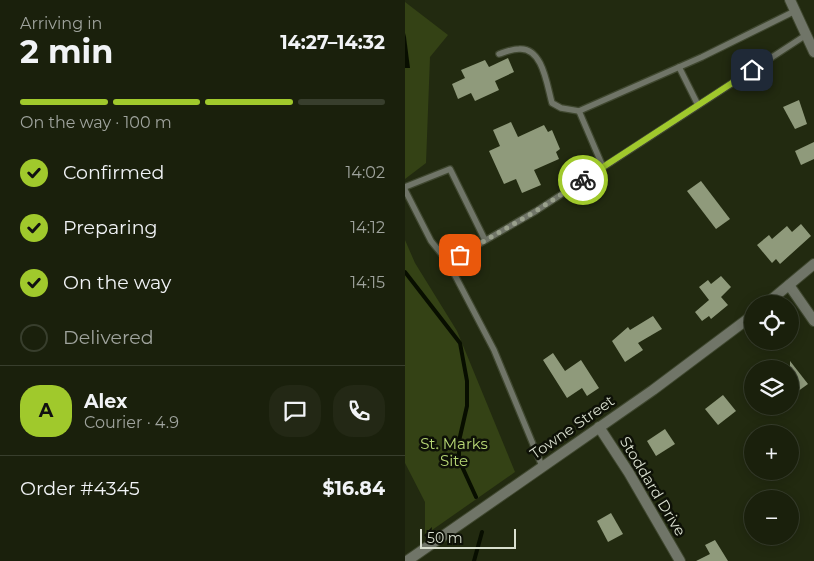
<!DOCTYPE html>
<html lang="en">
<head>
<meta charset="utf-8">
<style>
	:root { --surface:#1a200c; --page:#232815; --text:#f1f3f6; --muted:#9fa39d; --line:#383e2d; --accent:#a0c92c }
	body { margin:0; font-family:Montserrat,sans-serif; background:var(--page); color:var(--text); height:100vh; display:flex; flex-direction:column; font-size:19px; white-space:nowrap }
	* { box-sizing:border-box; margin:0 }
	p { font-size:16px; color:var(--muted) }
	.icon { flex:none; width:28px; height:28px; fill:none; stroke:currentColor; stroke-width:2; stroke-linecap:round; stroke-linejoin:round }
	.map { position:relative; flex:1; overflow:hidden }
	.details { display:flex; flex-direction:column; background:var(--surface); width:405px }
	.details>* { flex:none }
	.fabs { position:absolute; left:339px; top:295px; display:grid; gap:10px }
	.fabs a { display:grid; place-items:center; width:55px; height:55px; border-radius:50%; background:var(--surface); box-shadow:0 2px 12px #0003,0 0 0 1px var(--line); font-size:25px }
	.scale { position:absolute; left:15px; bottom:12px; width:96px; box-sizing:border-box; padding-left:5px; border:2px solid #d9dfcf; border-top:0; font-size:14px; line-height:18px; white-space:nowrap; color:#d9dfcf; -webkit-text-stroke:4px #0e1107; paint-order:stroke }
	.pin { position:absolute; display:grid; place-items:center; width:42px; height:42px; color:#fff; margin:-21px; border-radius:10px; box-shadow:0 2px 8px #0006 }
	.courier { position:absolute; display:grid; place-items:center; width:50px; height:50px; margin:-25px; border:4px solid #a0c92c; border-radius:50%; background:#fff; color:#222; box-shadow:0 1px 6px #0007 }
	.overview em { font-style:normal; font-weight:700 }
	.overview div { display:flex; flex-direction:column-reverse }
	.overview { display:flex; align-items:center; justify-content:space-between; height:85px; padding:0 20px }
	h1 { font-size:32px; font-weight:700; line-height:38px }
	.bar { display:grid; grid-template-columns:repeat(4,1fr); gap:8px 5px; align-content:center; height:60px; padding:0 20px }
	.bar i { height:6px; border-radius:4px; background:var(--line) }
	.bar .selected { background:var(--accent) }
	.bar p { grid-column:span 4 }
	.line { display:flex; align-items:center; gap:12px; padding:0 20px; border-top:1px solid var(--line) }
	.line div { flex:1 }
	.round { display:grid; place-items:center; flex:none; width:52px; height:52px; border-radius:20px; background:var(--page) }
	ol { padding:0 20px; list-style:none }
	li { display:flex; align-items:center; gap:15px; height:55px }
	li p { margin-inline-start:auto }
	li .icon { padding:5px; border-radius:50%; background:var(--accent); color:#111; stroke-width:4 }
	li:last-child { color:var(--muted) }
	li i { width:28px; height:28px; border:2px solid var(--line); border-radius:50% }
	main { display:flex; flex:1; min-height:0 }
	.map>svg:first-child { display:block }
</style>
</head>
<body>
<main>
<section class="details">
<div class="overview"><div><h1>2 min</h1><p>Arriving in</p></div><em>14:27–14:32</em></div>
<div class="bar"><i class="selected"></i><i class="selected"></i><i class="selected"></i><i></i><p>On the way · 100 m</p></div>
<ol>
<li><svg class="icon" aria-label="check" viewBox="0 0 24 24"><path d="M5 12l5 5 9-10"/></svg>Confirmed<p>14:02</p></li>
<li><svg class="icon" aria-label="check" viewBox="0 0 24 24"><path d="M5 12l5 5 9-10"/></svg>Preparing<p>14:12</p></li>
<li><svg class="icon" aria-label="check" viewBox="0 0 24 24"><path d="M5 12l5 5 9-10"/></svg>On the way<p>14:15</p></li>
<li><i></i>Delivered</li>
</ol>
<div class="line" style="height:90px"><b class="round" style="background:var(--accent);color:#111">A</b><div><b>Alex</b><p>Courier · 4.9</p></div><a class="round"><svg class="icon" aria-label="chat" viewBox="0 0 24 24"><path d="M4 5h16v11H9l-5 4z"/></svg></a><a class="round"><svg class="icon" aria-label="phone" viewBox="0 0 24 24"><path d="M5 4h4l2 5-3 2q2 4 5 5l2-3 5 2v4C11 20 4 13 5 4z"/></svg></a></div>
<div class="line" style="height:65px"><div>Order #4345</div><b>$16.84</b></div>
</section>
<div class="map">
<svg width="409" height="561" viewBox="0 0 409 561">
	<rect width="100%" height="100%" fill="#222a10"/>
	<!-- green -->
	<g fill="#344215">
		<path d="M0,2L43,35L25,57L21,163L0,179Z"/>
		<path d="M0,240L10,263L52,331L110,472L20,535V502L0,463Z"/>
	</g>
	<!-- water -->
	<path fill="#080e00" d="M0,33L1,37L5,68H0Z"/>
	<g fill="none" stroke-linecap="round" stroke-linejoin="round">
		<!-- stream -->
		<g stroke="#080e00" stroke-width="4">
			<path d="M0,272L55,343L62,381V406L54,441V460L71,497"/>
			<path d="M69,561L77,532"/>
		</g>
	</g>
	<!-- building -->
	<g fill="#8f9a7b">
		<path d="M103,58L109,72L90,81L94,90L70,101L66,93L53,99L47,84L60,78L56,70L80,60L84,67Z"/>
		<path d="M394,100L402,124L390,129L378,107Z"/>
		<path d="M106,122L113,137L139,125L143,132L147,130L155,149L151,152L154,159L129,170L136,185L117,193L111,179L99,184L84,151L95,146L88,130Z"/>
		<path d="M409,142V159L396,165L390,151Z"/>
		<path d="M296,181L325,219L311,229L282,191Z"/>
		<path d="M396,224L406,236L375,264L371,259L367,263L352,245L364,235L367,239L382,226L387,232Z"/>
		<path d="M316,276L326,287L316,297L323,305L306,319L304,316L297,321L290,312L304,300L294,287L303,280L306,284Z"/>
		<path d="M248,316L257,329L233,343L238,350L220,362L207,341L223,327L225,330Z"/>
		<path d="M148,353L160,371L176,360L194,388L182,396L177,388L162,398L138,360Z"/>
		<path d="M385,361L403,384L385,397Z"/>
		<path d="M318,395L331,411L313,425L300,409Z"/>
		<path d="M260,429L270,444L251,456L242,441Z"/>
		<path d="M206,513L218,534L203,542L192,521Z"/>
		<path d="M310,540L323,561H291L305,554L300,545Z"/>
	</g>
	<g fill="none" stroke-linecap="round" stroke-linejoin="round">
		<defs>
			<g id="lane">
				<path d="M94,54C100,52 107,49 114,49C138,47 142,86 147,103L156,108L174,111"/>
				<path d="M274,67L293,105"/>
				<path d="M198,167L174,111L297,57L390,11"/>
				<path d="M0,187L45,169L80,240"/>
				<path d="M0,190L26,241L43,262L89,350L137,466"/>
				<path d="M43,262L131,211L401,35"/>
			</g>
			<g id="street">
				<path d="M385,0L409,52"/>
				<path d="M384,285L409,321"/>
				<path d="M361,304L409,264"/>
				<path d="M194,427L224,473L275,561"/>
				<path d="M2,561L248,390L348,315"/>
			</g>
		</defs>
		<!-- lane casing -->
		<use href="#lane" stroke="#3f472f" stroke-width="8"/>
		<!-- street casing -->
		<use href="#street" stroke="#3f472f" stroke-width="12"/>
		<!-- lane -->
		<use href="#lane" stroke="#707568" stroke-width="5.5"/>
		<!-- street -->
		<use href="#street" stroke="#707568" stroke-width="10"/>
	</g>
	<g fill="none" stroke-linecap="round" stroke-linejoin="round">
		<!-- done -->
		<path stroke="#99a08c" stroke-width="5" stroke-dasharray="0 9" d="M55,255L131,211L178,180"/>
		<!-- route -->
		<path stroke="#a0c92c" stroke-width="6" d="M178,180L347,70"/>
	</g>
	<g text-anchor="middle" dominant-baseline="central" stroke-width="5" stroke-linejoin="round" paint-order="stroke">
		<!-- street labels -->
		<g font-size="15" fill="#d9dfcf" stroke="#0e1107">
			<text transform="translate(167 427) rotate(-35)">Towne Street</text>
			<text transform="translate(248 486) rotate(59)">Stoddard Drive</text>
		</g>
		<!-- park labels -->
		<g font-size="15" fill="#b8d875" stroke="#0e1107">
			<text x="49" y="443">St. Marks<tspan x="49" dy="17">Site</tspan></text>
		</g>
	</g>
</svg>
<div class="fabs">
<a><svg class="icon" aria-label="locate" viewBox="0 0 24 24"><circle cx="12" cy="12" r="6"/><path d="M12 2v4M12 18v4M2 12h4M18 12h4"/></svg></a>
<a><svg class="icon" aria-label="layers" viewBox="0 0 24 24"><path d="M12 4l9 5-9 5-9-5zM3 14l9 5 9-5"/></svg></a>
<a>+</a>
<a>−</a>
</div>
<div class="scale">50 m</div>
<div class="pin" style="left:55px;top:255px;background:#ea580c"><svg class="icon" aria-label="bag" viewBox="0 0 24 24"><path d="M5 8h14l-1 12H6zM9 8a3 3 0 0 1 6 0"/></svg></div>
<div class="pin" style="left:347px;top:70px;background:#1f2937"><svg class="icon" aria-label="home" viewBox="0 0 24 24"><path d="M3 11l9-7 9 7M6 9v11h12V9"/></svg></div>
<div class="courier" style="left:178px;top:180px"><svg class="icon" aria-label="bike" viewBox="0 0 24 24"><circle cx="6" cy="16" r="4"/><circle cx="18" cy="16" r="4"/><path d="M6 16l4-8h5l3 8M10 8l3 8H6M13 5h3"/></svg></div>
</div>
</main>
</body>
</html>
